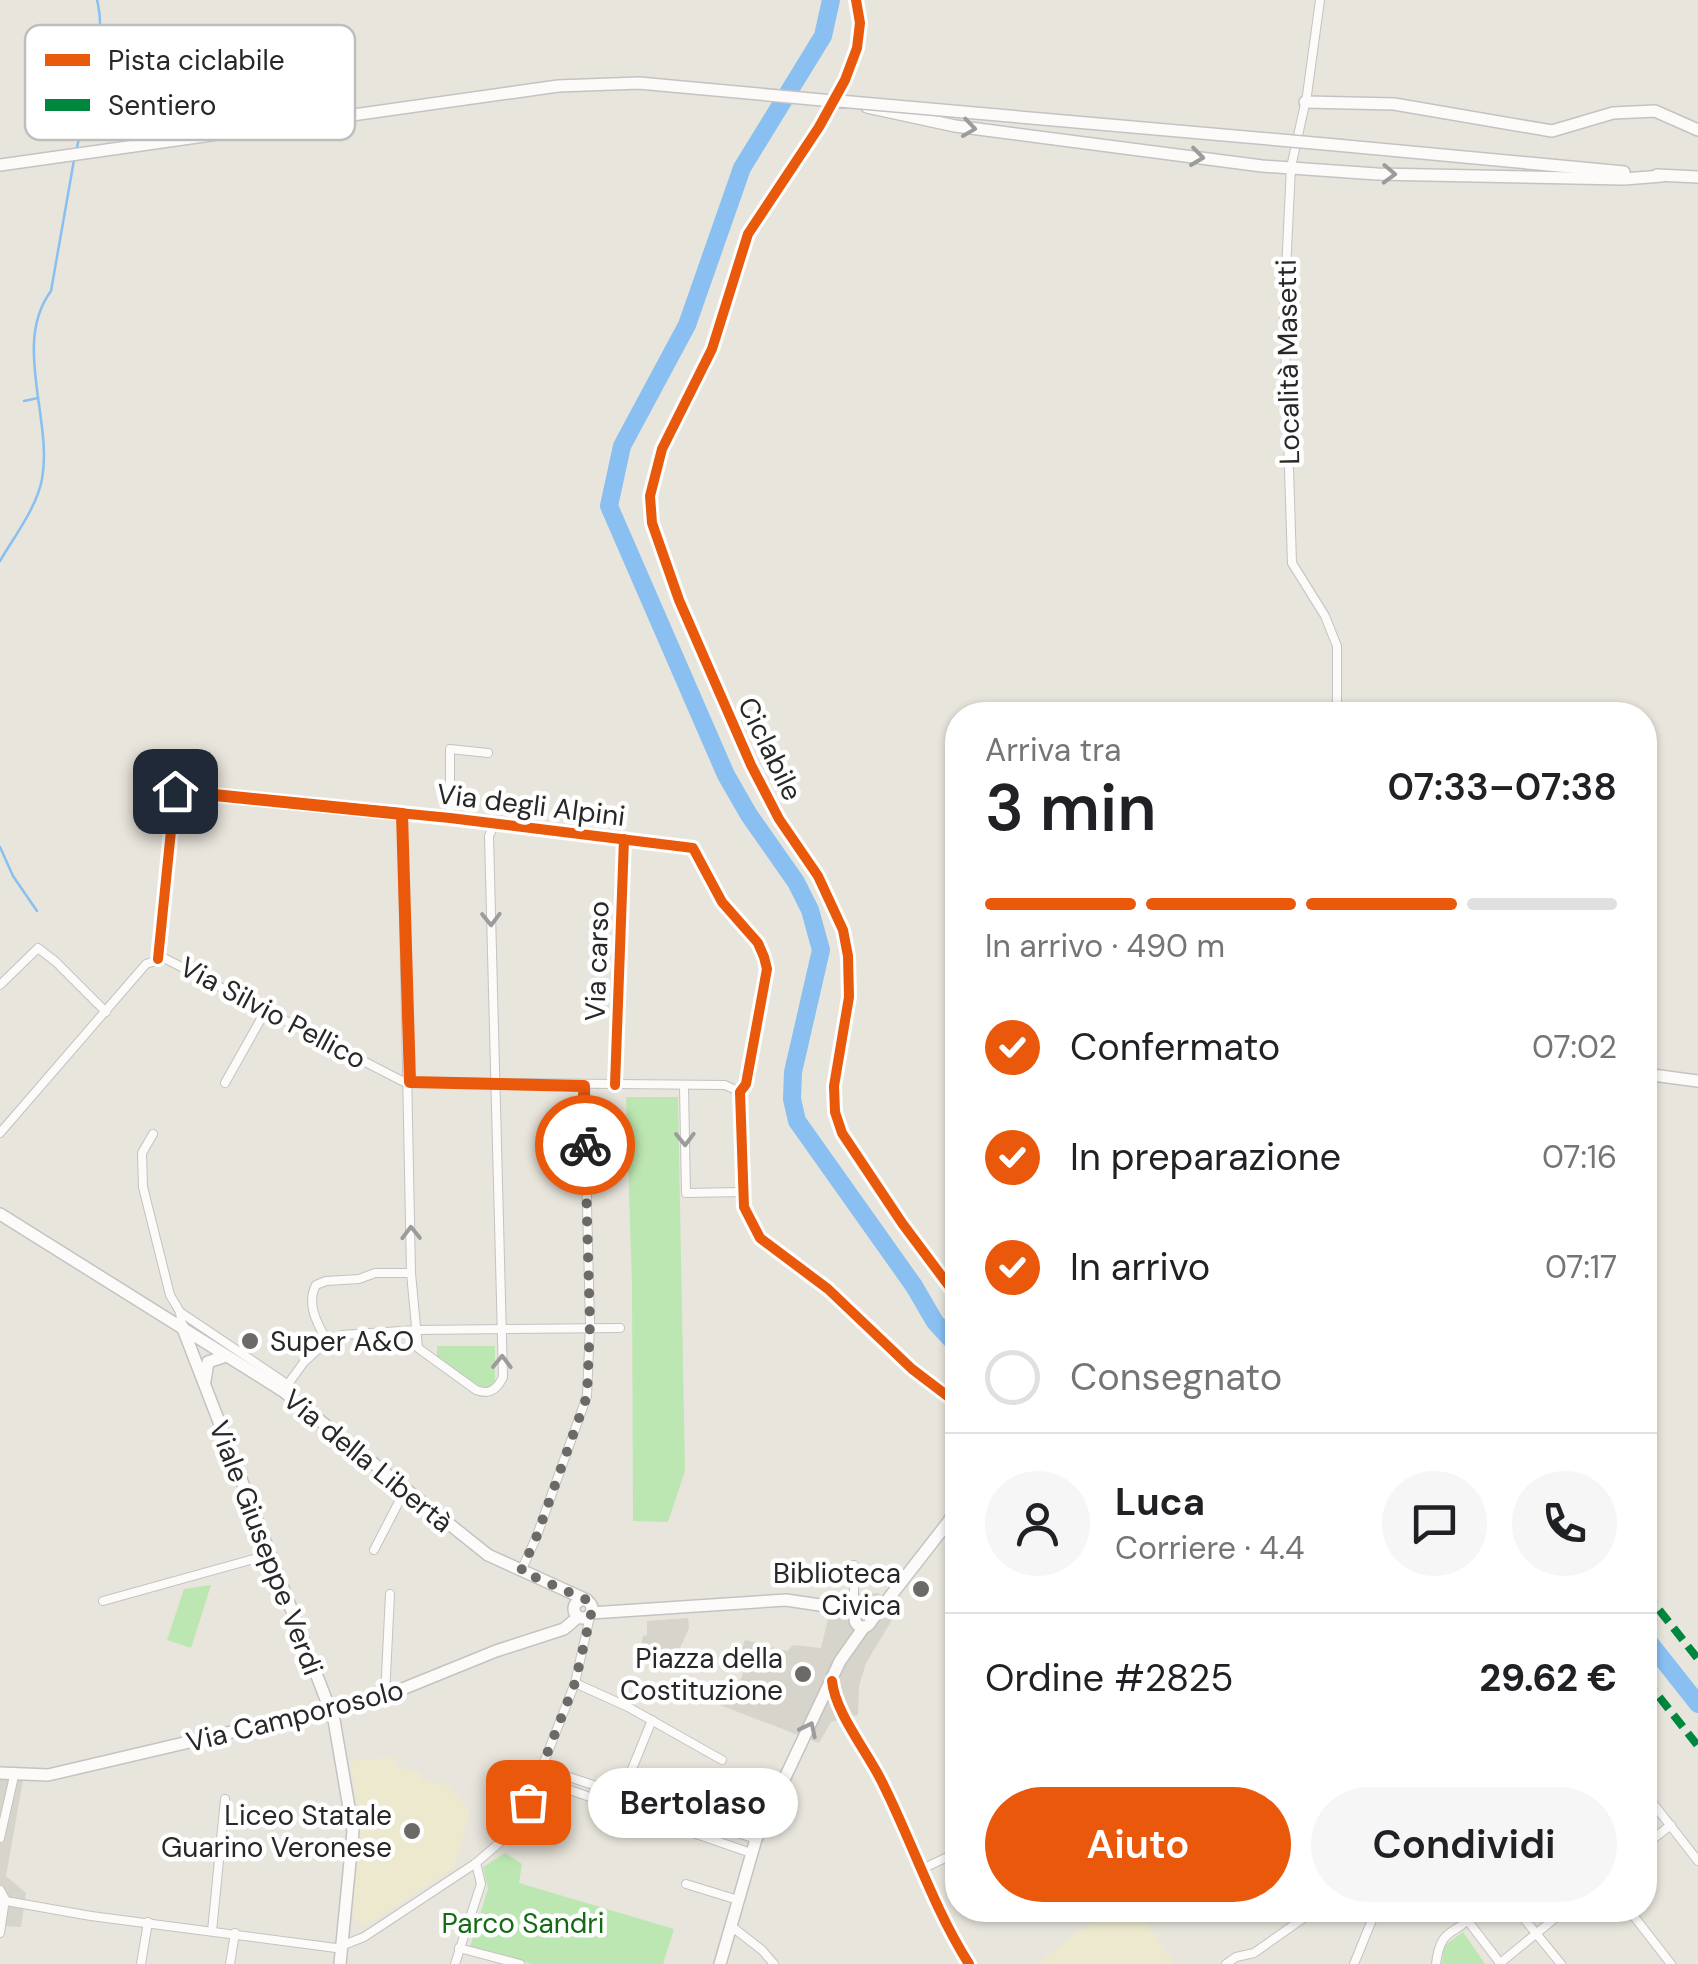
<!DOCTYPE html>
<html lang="it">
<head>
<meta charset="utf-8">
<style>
	:root { --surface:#fff; --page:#f6f6f6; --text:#202124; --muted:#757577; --line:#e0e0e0; --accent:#ea580c }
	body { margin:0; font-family:"DM Sans",sans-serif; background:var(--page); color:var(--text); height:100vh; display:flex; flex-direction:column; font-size:38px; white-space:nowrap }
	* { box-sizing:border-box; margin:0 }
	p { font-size:32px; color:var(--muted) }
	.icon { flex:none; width:55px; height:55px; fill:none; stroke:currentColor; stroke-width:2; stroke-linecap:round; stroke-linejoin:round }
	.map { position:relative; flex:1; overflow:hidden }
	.details { position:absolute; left:945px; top:702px; width:712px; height:1220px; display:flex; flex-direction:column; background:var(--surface); border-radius:40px; box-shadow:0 2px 8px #0004 }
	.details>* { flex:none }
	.pin { position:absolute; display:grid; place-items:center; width:85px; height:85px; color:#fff; margin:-42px; border-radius:20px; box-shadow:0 5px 15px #0006 }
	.courier { position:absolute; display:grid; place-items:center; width:100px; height:100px; margin:-50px; border:8px solid #ea580c; border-radius:50%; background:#fff; color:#222; box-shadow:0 2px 12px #0007 }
	.bubble { position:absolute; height:70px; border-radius:35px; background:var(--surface); box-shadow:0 2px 8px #0004; font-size:32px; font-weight:600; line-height:70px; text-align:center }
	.summary em { font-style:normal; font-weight:600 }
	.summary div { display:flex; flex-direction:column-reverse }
	.summary { display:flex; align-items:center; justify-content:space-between; height:170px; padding:0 40px }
	h1 { font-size:65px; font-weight:600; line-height:75px }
	.bar { display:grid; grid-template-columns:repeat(4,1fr); gap:15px 10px; align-content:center; height:120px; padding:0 40px }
	.bar i { height:12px; border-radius:8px; background:var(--line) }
	.bar .active { background:var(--accent) }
	.bar p { grid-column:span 4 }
	.line { display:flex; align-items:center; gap:25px; padding:0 40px; border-top:2px solid var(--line) }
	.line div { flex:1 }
	.round { display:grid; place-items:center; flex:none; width:105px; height:105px; border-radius:52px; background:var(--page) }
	ol { padding:0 40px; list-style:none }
	li { display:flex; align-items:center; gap:30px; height:110px }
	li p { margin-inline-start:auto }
	li .icon { padding:10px; border-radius:50%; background:var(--accent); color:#fff; stroke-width:4 }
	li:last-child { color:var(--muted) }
	li i { width:55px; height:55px; border:5px solid var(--line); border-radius:50% }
	.primary-button { display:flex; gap:20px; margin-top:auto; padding:20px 40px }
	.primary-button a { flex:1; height:115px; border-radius:60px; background:var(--accent); color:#fff; font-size:40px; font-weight:600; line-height:115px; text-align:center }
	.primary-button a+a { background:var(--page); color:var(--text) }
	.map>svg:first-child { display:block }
</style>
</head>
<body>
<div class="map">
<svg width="1698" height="1964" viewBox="0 0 1698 1964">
	<rect width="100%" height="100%" fill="#e8e5dc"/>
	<!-- education -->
	<g fill="#ece9cf">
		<path d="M394,1757L396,1767L420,1773L421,1780L447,1785L470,1810L455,1867L366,1926L353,1919L359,1817L350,1761Z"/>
		<path d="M1106,1910H1138L1175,1964H1037Z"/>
	</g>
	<!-- green -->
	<g fill="#bde7b2">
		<path d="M626,1097H678L685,1471L668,1522L633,1521L632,1287Z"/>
		<path d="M437,1346H495V1383L484,1389L437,1358Z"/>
		<path d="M211,1585L191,1648L167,1640L184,1589Z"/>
		<path d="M505,1853L522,1864L519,1883L674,1929L663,1964H532L470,1947L488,1889L483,1867Z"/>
		<path d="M1463,1932L1485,1964H1442L1444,1946Z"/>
	</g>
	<!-- plaza -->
	<g fill="#d6d4cb">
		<path d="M878,1593L898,1610L866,1663L859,1686L858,1715L831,1722L819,1743L720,1705L726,1687L737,1690L747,1662L739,1658L745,1640L761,1644L767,1651L772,1647L787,1651L793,1645L821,1648L834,1594Z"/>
		<path d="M688,1618L689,1628L675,1659L637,1664L643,1636L647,1635V1621Z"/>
		<path d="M0,1777L23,1780L6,1876L26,1893L21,1927L0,1926Z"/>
	</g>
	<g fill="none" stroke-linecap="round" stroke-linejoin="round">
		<!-- stream -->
		<g stroke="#89bff1" stroke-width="2.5">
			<path d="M77,147C87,106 108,42 97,0"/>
			<path d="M24,401L38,398"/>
			<path d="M0,561C14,537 37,507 42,479C53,420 12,343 51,291L74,160"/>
			<path d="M0,847L13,876L37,911"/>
		</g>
		<!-- river -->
		<g stroke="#89bff1" stroke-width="18">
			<path d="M831,0L823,36L742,168L687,325L622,446L609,506L726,775L749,815L796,882L810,910L821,950L793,1072L792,1099L797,1121L914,1286L935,1322L958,1347"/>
			<path d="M1645,1637L1698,1704"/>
		</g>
		<defs>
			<g id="street">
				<path d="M1320,0L1307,95L1291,167L1284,312L1292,563L1325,616L1337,646V715"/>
				<path d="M402,814L411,1273L418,1348L476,1390C489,1395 497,1390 503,1377L489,836L495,823"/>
				<path d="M450,818V749L488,753"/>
				<path d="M158,959L175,791L450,818L693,848L722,902L758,943L764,957L767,969L746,1084L740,1092L744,1207L760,1238L828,1289L912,1369L958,1404"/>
				<path d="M0,985L38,948L56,962L106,1012"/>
				<path d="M225,1083L266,1010"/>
				<path d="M615,1085L624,839"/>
				<path d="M684,1086L686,1193L743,1192"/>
				<path d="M0,1133L146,964L164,958L404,1082L725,1085L740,1092"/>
				<path d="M153,1134L142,1153L143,1187L170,1295L180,1312L182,1326"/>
				<path d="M180,1312L287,1384"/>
				<path d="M327,1341C317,1323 306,1304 316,1285L326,1281L359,1279L375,1273H411"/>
				<path d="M283,1391L304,1362L327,1341L341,1335L416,1330L620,1328"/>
				<path d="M374,1550L405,1490"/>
				<path d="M521,1571L536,1538L587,1396L590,1324L584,1085"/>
				<path d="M854,1600V1565"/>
				<path d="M103,1601L268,1555"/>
				<path d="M832,1682C835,1713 869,1754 883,1784C913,1844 933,1907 969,1964"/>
				<path d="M575,1683L628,1707L722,1760"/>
				<path d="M385,1696L390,1594"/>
				<path d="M542,1768L756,1839"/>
				<path d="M538,1779L751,1853"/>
				<path d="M1645,1793L1698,1861"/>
				<path d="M621,1796L652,1720"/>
				<path d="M0,1838L14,1776"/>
				<path d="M1645,1845L1671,1825"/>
				<path d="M922,1869L958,1852"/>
				<path d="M686,1884L738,1900"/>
				<path d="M0,1890L5,1899L0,1933"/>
				<path d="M0,1900L91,1916L336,1948L364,1937L476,1863L519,1826L575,1683L590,1616"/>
				<path d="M1517,1910L1561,1964"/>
				<path d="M1629,1910L1671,1964"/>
				<path d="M1468,1921L1500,1963"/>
				<path d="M731,1926L762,1950L774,1964"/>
				<path d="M212,1931L225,1799"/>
				<path d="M459,1948L520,1964"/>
				<path d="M141,1964L148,1922"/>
				<path d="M230,1964L235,1933"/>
				<path d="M455,1964L481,1884L476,1863"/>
				<path d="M1226,1964L1236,1957L1254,1953L1315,1910"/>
				<path d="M1354,1964L1376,1910"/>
				<path d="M1436,1964C1441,1921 1461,1938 1473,1910"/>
				<path d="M1499,1964L1565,1910"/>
			</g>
			<g id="secondary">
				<path d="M1305,102L1394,104L1552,131L1613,113L1655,111L1698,130"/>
				<path d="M867,107L955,126L1262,166L1377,174L1624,179L1662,176"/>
				<path d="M1325,144L1624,172"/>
				<path d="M0,165L558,86L639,83L844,102"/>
				<path d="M1657,175L1698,177"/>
				<path d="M1645,1074L1698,1081"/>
				<path d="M0,1214L283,1391L488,1555L587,1600"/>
				<path d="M182,1326L334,1720L353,1831L340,1964"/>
				<path d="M205,1381L208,1362L226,1356"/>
				<circle cx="583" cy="1609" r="9"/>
				<circle cx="863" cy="1619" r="8"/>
				<path d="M591,1613L786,1600L860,1611"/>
				<path d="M871,1621L949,1521L958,1505"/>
				<path d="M0,1773L48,1775L385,1696L496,1651L564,1629L578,1617"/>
				<path d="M720,1964L756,1839L840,1661L864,1627"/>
			</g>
		</defs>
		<!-- street casing -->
		<use href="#street" stroke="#c4c3c3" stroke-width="10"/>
		<!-- secondary casing -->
		<use href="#secondary" stroke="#c4c3c3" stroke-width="14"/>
		<!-- street -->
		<use href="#street" stroke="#fcfbfa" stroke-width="8"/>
		<!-- secondary -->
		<use href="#secondary" stroke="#fcfbfa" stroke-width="11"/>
		<defs>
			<path id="secondary-bridge" d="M839,101L1325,144"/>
		</defs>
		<!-- secondary-bridge casing -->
		<use href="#secondary-bridge" stroke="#c4c3c3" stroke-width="14" stroke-linecap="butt"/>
		<!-- secondary-bridge -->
		<use href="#secondary-bridge" stroke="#fcfbfa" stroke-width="11"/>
		<!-- quiet -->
		<g stroke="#00873e" stroke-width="8" stroke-dasharray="15 8" stroke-linecap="butt">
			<path d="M1645,1592L1698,1659"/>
			<path d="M1645,1679L1698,1746"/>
		</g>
		<defs>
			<g id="cycleway">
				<path d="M856,0L860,23L857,48L845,80L819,127L748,234L712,349L662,449L650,496L652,523L679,600L751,765L779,819L818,876L843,930L848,956L849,997L834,1086L835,1112L842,1133L902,1223L958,1298"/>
				<path d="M158,959L175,791L450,818L693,848L722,902L758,943L764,957L767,969L746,1084L740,1092L744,1207L760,1238L828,1289L912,1369L958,1404"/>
				<path d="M615,1085L624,839"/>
				<path d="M832,1681C835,1713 869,1754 883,1784C913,1844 933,1907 969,1964"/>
			</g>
		</defs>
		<!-- cycleway casing -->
		<use href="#cycleway" stroke="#fff" stroke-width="16"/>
		<!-- cycleway -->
		<use href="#cycleway" stroke="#e8590c" stroke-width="10"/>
	</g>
	<!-- one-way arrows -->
	<defs><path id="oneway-chevron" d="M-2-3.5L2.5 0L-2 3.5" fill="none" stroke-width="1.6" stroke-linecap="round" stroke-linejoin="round" transform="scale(2.5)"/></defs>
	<g stroke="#9d9c9c">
		<use href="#oneway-chevron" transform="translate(969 128) rotate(8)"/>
		<use href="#oneway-chevron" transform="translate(1197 157) rotate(7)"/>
		<use href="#oneway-chevron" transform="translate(1389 174) rotate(2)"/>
		<use href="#oneway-chevron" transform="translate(491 919) rotate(89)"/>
		<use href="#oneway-chevron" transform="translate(685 1139) rotate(89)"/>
		<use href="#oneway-chevron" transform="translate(411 1233) rotate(-91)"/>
		<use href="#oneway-chevron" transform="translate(502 1362) rotate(-89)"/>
		<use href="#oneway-chevron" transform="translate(809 1729) rotate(-64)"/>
	</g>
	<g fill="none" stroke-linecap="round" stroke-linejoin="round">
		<!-- done -->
		<path stroke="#6b6a67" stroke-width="10" stroke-dasharray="0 18" d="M528,1802L575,1683L592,1610L587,1600L521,1571L536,1538L587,1396L590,1324L585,1145"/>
		<!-- route -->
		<path stroke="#ea580c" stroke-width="12" d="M175,791L402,814L410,1082L584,1086L585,1145"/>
	</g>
	<!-- markers -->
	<g fill="#6b6a67" stroke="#fff" stroke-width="4">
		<circle cx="250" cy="1341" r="10"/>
		<circle cx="921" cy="1589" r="10"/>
		<circle cx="803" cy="1674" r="10"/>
		<circle cx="412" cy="1831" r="10"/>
	</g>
	<g text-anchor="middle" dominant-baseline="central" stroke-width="9" stroke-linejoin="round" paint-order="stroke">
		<!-- street labels -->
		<g font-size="28" fill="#282828" stroke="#fff">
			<text transform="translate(1288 362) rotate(-91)">Località Masetti</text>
			<text transform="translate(770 749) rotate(64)">Ciclabile</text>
			<text transform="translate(531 805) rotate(7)">Via degli Alpini</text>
			<text transform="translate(597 961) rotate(-88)">Via carso</text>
			<text transform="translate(273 1013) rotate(28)">Via Silvio Pellico</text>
			<text transform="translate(368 1461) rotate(39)">Via della Libertà</text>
			<text transform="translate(266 1548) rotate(69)">Viale Giuseppe Verdi</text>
			<text transform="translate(295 1716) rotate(-14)">Via Camporosolo</text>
		</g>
		<!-- poi labels -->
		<g font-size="28" fill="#282828" stroke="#fff" text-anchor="end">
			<text x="270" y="1341" text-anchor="start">Super A&amp;O</text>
			<text x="901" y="1573">Biblioteca<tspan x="901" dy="32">Civica</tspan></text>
			<text x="783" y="1658">Piazza della<tspan x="783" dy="32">Costituzione</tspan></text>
			<text x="392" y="1815">Liceo Statale<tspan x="392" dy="32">Guarino Veronese</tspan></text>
		</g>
		<!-- park labels -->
		<g font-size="28" fill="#136b14" stroke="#fff">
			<text x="523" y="1923">Parco Sandri</text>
		</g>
	</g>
	<!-- legend -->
	<rect x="25" y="25" width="330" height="115" rx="15" fill="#fff" stroke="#bebebe" stroke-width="2.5"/>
	<rect x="45" y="54" width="45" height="12" fill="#e8590c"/>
	<rect x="45" y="99" width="45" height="12" fill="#00873e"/>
	<g font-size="28" fill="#282828">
		<text x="108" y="70">Pista ciclabile</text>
		<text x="108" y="115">Sentiero</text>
	</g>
</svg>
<div class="pin" style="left:528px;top:1802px;background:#ea580c"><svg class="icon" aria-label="bag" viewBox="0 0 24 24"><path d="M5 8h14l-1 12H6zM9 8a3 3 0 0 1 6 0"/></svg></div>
<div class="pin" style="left:175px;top:791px;background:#1f2937"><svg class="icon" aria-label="home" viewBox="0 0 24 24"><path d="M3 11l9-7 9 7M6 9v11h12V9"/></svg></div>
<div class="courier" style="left:585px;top:1145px"><svg class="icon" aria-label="bike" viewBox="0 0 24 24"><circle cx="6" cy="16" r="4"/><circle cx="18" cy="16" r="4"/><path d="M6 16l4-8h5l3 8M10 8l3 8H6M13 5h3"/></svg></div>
<div class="bubble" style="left:588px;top:1768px;width:210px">Bertolaso</div>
<section class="details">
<div class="summary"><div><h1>3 min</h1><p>Arriva tra</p></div><em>07:33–07:38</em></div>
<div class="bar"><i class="active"></i><i class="active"></i><i class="active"></i><i></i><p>In arrivo · 490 m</p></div>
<ol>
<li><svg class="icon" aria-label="check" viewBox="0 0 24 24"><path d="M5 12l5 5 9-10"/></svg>Confermato<p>07:02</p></li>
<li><svg class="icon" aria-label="check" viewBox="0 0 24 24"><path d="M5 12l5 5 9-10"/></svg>In preparazione<p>07:16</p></li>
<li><svg class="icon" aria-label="check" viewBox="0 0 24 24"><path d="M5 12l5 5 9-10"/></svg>In arrivo<p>07:17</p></li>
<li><i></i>Consegnato</li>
</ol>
<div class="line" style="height:180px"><a class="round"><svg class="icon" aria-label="person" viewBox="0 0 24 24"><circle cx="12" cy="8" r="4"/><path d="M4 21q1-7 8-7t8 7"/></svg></a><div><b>Luca</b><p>Corriere · 4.4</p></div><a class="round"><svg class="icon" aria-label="chat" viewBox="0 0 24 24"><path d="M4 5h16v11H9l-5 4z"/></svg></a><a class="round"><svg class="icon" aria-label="phone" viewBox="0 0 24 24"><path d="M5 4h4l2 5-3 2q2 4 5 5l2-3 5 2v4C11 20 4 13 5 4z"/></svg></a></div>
<div class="line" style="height:130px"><div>Ordine #2825</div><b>29.62 €</b></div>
<div class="primary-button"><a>Aiuto</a><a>Condividi</a></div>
</section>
</div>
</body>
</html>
